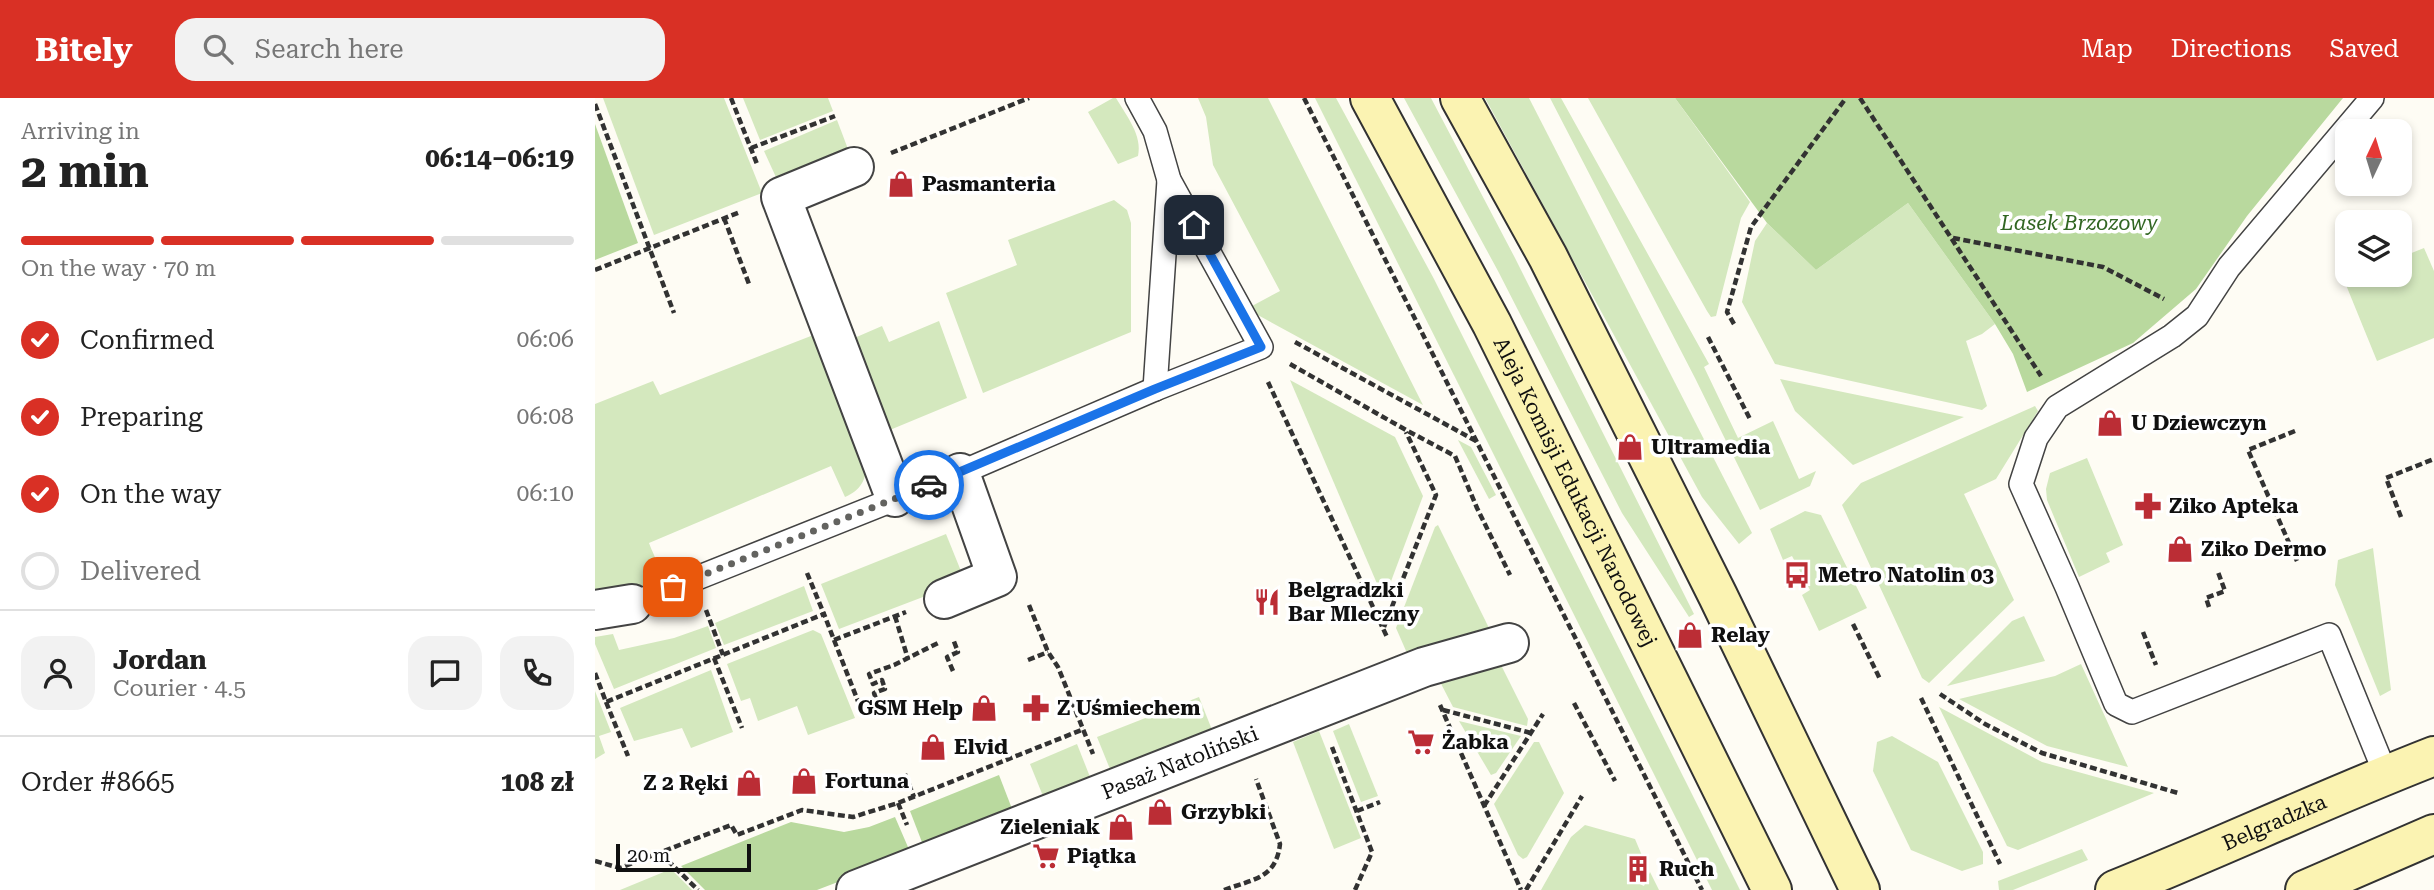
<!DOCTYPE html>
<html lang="en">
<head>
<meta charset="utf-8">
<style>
	:root { --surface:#fff; --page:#f2f2f2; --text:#222; --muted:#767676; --line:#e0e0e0; --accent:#d93025 }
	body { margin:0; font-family:"Roboto Serif",serif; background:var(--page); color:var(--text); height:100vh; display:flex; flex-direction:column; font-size:26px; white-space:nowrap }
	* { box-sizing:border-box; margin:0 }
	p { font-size:23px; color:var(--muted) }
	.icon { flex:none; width:38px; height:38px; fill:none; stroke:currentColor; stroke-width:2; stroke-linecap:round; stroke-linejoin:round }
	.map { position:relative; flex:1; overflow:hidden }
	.details { display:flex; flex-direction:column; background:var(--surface); width:595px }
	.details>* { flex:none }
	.needle { width:46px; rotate:4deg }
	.tools { position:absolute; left:1740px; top:21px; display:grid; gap:14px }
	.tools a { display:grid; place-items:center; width:77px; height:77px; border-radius:14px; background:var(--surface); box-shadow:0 4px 10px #0003; font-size:35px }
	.scale { position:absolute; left:21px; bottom:18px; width:135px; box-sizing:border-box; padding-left:7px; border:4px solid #101010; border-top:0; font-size:19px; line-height:24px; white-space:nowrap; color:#101010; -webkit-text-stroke:5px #fff; paint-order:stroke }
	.pin { position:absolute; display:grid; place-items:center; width:60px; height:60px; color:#fff; margin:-30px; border-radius:14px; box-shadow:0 4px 10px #0006 }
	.courier { position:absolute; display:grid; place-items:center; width:70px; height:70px; margin:-35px; border:5px solid #1a73e8; border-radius:50%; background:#fff; color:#222; box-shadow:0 2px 9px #0007 }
	.overview em { font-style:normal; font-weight:700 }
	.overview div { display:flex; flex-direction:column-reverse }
	.overview { display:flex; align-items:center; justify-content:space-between; height:119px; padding:0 21px }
	h1 { font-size:46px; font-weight:700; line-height:52px }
	.bar { display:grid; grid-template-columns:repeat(4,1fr); gap:10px 7px; align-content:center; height:84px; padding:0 21px }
	.bar i { height:9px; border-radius:5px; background:var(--line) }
	.bar .selected { background:var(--accent) }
	.bar p { grid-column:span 4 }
	.line { display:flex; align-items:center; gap:18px; padding:0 21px; border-top:2px solid var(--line) }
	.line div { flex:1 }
	.round { display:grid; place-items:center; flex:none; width:74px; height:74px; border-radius:21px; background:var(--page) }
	ol { padding:0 21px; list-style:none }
	li { display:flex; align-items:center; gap:21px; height:77px }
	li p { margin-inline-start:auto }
	li .icon { padding:7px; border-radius:50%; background:var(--accent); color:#fff; stroke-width:4 }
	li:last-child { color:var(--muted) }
	li i { width:38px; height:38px; border:4px solid var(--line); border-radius:50% }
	header { display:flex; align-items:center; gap:42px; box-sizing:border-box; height:98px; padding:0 35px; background:var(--accent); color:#fff }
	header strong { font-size:33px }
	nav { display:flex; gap:38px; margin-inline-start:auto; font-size:24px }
	.search { width:490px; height:63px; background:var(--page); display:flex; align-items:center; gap:18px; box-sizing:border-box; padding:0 24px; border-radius:21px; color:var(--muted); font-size:26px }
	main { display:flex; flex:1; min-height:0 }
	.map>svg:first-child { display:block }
</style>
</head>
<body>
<header>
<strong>Bitely</strong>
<div class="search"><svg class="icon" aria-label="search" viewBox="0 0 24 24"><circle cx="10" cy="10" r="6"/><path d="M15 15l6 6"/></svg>Search here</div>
<nav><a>Map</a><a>Directions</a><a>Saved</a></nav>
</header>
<main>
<section class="details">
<div class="overview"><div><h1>2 min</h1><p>Arriving in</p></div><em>06:14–06:19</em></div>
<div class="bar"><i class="selected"></i><i class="selected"></i><i class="selected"></i><i></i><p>On the way · 70 m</p></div>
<ol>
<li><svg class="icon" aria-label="check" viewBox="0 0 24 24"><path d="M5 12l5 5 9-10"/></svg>Confirmed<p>06:06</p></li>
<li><svg class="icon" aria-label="check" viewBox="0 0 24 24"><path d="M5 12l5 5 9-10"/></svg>Preparing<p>06:08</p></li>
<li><svg class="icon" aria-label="check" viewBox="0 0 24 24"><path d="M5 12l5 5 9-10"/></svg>On the way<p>06:10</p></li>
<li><i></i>Delivered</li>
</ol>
<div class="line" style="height:126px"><a class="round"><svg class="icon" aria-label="person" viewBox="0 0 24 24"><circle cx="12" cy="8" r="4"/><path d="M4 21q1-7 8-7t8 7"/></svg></a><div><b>Jordan</b><p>Courier · 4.5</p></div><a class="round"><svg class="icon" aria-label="chat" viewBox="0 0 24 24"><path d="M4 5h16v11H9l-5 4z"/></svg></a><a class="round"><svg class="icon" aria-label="phone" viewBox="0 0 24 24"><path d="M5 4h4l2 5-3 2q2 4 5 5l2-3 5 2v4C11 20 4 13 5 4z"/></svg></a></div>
<div class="line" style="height:91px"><div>Order #8665</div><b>108 zł</b></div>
</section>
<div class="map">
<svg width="1839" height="792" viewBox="0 0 1839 792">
	<rect width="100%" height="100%" fill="#fefcf4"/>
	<!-- green -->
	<g fill="#d4e8be">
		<path d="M8,0H129L167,95L59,137Z"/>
		<path d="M148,0H233L238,13L165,42Z"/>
		<path d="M518,0H521C531,17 548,38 543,58L523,66L493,14Z"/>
		<path d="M603,0H673L828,307L661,216L657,208L685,193L618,67L611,19Z"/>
		<path d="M720,0H741L839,181L1145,792H1117Z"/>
		<path d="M809,0H836L920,160L1099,516L1094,519L1027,415L903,173Z"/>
		<path d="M890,0H934L1157,435L1144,446L1107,399Z"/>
		<path d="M955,0H966L1114,266L1109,269L1143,340L1178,323L1204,381L1221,373L1215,388L1165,412L1100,280Z"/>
		<path d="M993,0H1080L1155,104L1146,120L1121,218L1116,219L1112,213Z"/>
		<path d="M242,22L256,59L185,88L169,53Z"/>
		<path d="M519,102L532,112L536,125V234L388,295L351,195L422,167L413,142Z"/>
		<path d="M1313,105L1400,226L1387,236L1371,243L1392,308L1387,312L1180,266L1147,204L1160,143L1172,125L1221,172Z"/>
		<path d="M1829,150L1839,173V240L1782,263L1749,182L1762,177H1804V160Z"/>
		<path d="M344,223L372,300L290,334L257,241L287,228L294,244Z"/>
		<path d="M221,236L272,365C271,382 266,392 250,399L236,368L54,445C57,454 66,468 63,478C57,493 15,497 0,499V306L58,283L65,297Z"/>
		<path d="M1185,281L1369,319L1258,367L1200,313Z"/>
		<path d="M695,282L800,339L828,398L789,502Z"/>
		<path d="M1440,308L1443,313L1401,381L1369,396L1419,502L1334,585L1327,580L1247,407L1266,385Z"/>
		<path d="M863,342L876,349L901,397L894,401Z"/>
		<path d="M1492,360L1528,447L1511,455L1515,464L1484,479L1452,402L1451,391L1455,375Z"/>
		<path d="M1210,413L1226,417L1272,510L1224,533L1207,497L1215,492L1197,458L1188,462L1175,431Z"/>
		<path d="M843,427L894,530L892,540L815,562L801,530L840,429Z"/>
		<path d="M351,436L370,483L244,531L226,486Z"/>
		<path d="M1778,450L1796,592L1785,598L1740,487L1743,462Z"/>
		<path d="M209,488L218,513L129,547L120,525Z"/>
		<path d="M1429,518L1450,563L1352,588L1417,523Z"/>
		<path d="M113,528L121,550L19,591L0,546V539L18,536L24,552L79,540Z"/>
		<path d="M218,532L226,536L260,620L213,637L202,608L163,623L155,600L146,603L132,566Z"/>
		<path d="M902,559L933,621L932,628L858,609L841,576Z"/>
		<path d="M1486,566L1533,669L1452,648L1364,601L1460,578Z"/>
		<path d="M116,572L138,634L96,650L87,630L39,643L25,610Z"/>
		<path d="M0,593L16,634L4,638L10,655L0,661Z"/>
		<path d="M604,599L619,637L517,676L502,639Z"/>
		<path d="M1344,609L1447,664L1559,695L1423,752L1412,748Z"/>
		<path d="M864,623L926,638L901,675L896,677Z"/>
		<path d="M754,626L783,698L766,704L738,633Z"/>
		<path d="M724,633L766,740L739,751L698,644Z"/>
		<path d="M1297,638L1343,664L1388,754V766L1367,773L1316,752L1278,673L1282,644Z"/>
		<path d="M939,644H944L969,695L932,759L928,761L923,757L899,706Z"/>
		<path d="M482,646L497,684L450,703L435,666Z"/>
		<path d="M990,727L1040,741L1048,760L1037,757L1032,768L1040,784L1049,788L1055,774L1064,792H946L976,739Z"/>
		<path d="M1487,751L1493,762L1418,792H1404L1403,783Z"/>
		<path d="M76,771L97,792H25Z"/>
	</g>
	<!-- forest -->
	<g fill="#b9d99e">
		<path d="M1080,0H1748L1652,118L1601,191L1538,245L1432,294L1418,256L1400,226L1313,105L1221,172L1172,125Z"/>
		<path d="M0,26L43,145L0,162Z"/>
		<path d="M404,677L419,716L330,752L315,713Z"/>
		<path d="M300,719L316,756L222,792H110L86,768L196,724L249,734L274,729Z"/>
	</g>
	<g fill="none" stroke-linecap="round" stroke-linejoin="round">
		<defs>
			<g id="lane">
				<path d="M1777,0L1634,169L1602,218L1577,238L1462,309L1441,340L1426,386L1472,489L1521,606L1537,614L1734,537L1791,677"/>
				<path d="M560,291L574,82"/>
				<path d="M37,506L365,375L560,291L666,249L574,82L560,33L542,0"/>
			</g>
			<g id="street">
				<path d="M259,69L186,99L300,399"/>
				<path d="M349,501L402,479L365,375"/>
				<path d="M0,512L37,506"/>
				<path id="s1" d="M261,792L829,569L914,545"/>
			</g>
			<g id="secondary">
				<path id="s2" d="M775,0L897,226L1177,792"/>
				<path d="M865,0L953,159L1123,498L1265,792"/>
				<path id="s3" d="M1520,792C1627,749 1731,700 1839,658"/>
				<path d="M1710,792L1839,736"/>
			</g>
		</defs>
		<!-- lane casing -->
		<use href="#lane" stroke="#434343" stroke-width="26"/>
		<!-- street casing -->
		<use href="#street" stroke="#434343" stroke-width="42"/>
		<!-- secondary casing -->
		<use href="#secondary" stroke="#323232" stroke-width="42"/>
		<!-- path -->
		<g stroke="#323232" stroke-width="4.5" stroke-dasharray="7 3.5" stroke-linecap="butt">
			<path d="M136,0L162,66"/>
			<path d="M709,0L1107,792"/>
			<path d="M1265,0L1446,278"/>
			<path d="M0,6L79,215"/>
			<path d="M156,50L240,18"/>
			<path d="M296,55L434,0"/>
			<path d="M129,120L154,186"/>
			<path d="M1358,140L1508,169L1569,201"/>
			<path d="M1804,144L1810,158"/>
			<path d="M0,172L145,114"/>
			<path d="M1139,226L1132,214L1156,129L1251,0"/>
			<path d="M1113,239L1156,323"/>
			<path d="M700,244L883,344"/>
			<path d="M695,266L811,332L860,358L882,410L915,477"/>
			<path d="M673,284L792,539"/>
			<path d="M1700,333L1653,352L1702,463"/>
			<path d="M1806,419L1791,380L1839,361"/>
			<path d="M212,475L229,516"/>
			<path d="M434,507L453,554L463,569L498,656"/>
			<path d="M1614,509L1611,500L1630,493L1623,474"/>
			<path d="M111,512L128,557"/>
			<path d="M300,518L313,561"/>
			<path d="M1258,526L1285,581"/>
			<path d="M789,529L841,397L811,334"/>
			<path d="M1548,534L1561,567"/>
			<path d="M239,542L268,616"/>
			<path d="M119,560L147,630"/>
			<path d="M433,562L453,554"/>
			<path d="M358,573L352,559L363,554L358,541"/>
			<path d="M0,575L11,604L229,516L239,542L311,514"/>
			<path d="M1345,596L1390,626L1447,655L1583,695"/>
			<path d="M1326,600L1405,766"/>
			<path d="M11,604L33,658"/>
			<path d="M979,605L1020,683"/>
			<path d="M845,607L926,792"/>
			<path d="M284,610L279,595L290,591L287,582L278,586L274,576L299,567L345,544"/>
			<path d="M848,612L936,635"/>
			<path d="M737,649L777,754L760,792"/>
			<path d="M310,676L319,699"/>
			<path d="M303,705L312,727"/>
			<path d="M889,708L948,616"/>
			<path d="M762,713L785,704"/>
			<path d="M65,755L103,792"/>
			<path d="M0,763L25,770L136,727L142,737L207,712L258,719L303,705L489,631"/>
			<path d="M629,792C658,781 681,781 685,746L661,681"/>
			<path d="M931,792L987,698"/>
		</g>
		<!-- lane -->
		<use href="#lane" stroke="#fff" stroke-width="23"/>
		<!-- street -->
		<use href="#street" stroke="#fff" stroke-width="38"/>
		<!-- secondary -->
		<use href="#secondary" stroke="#fbf3b2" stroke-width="38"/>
	</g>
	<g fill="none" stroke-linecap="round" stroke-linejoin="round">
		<!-- done -->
		<path stroke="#636360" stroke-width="7" stroke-dasharray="0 12.6" d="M78,489L334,387"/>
		<!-- route -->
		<path stroke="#1a73e8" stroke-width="9" d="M334,387L560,291L666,249L599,127"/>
	</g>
	<!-- icons -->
	<defs>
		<symbol id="shop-bare" viewBox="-9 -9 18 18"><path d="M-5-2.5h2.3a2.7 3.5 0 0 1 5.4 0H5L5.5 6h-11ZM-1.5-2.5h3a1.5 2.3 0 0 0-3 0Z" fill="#bb2d35" stroke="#fff" stroke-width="2.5" paint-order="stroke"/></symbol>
		<symbol id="pharmacy-bare" viewBox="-9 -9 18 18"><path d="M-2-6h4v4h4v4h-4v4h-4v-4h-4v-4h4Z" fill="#bb2d35" stroke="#fff" stroke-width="2.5" paint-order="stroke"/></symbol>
		<symbol id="bus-bare" viewBox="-9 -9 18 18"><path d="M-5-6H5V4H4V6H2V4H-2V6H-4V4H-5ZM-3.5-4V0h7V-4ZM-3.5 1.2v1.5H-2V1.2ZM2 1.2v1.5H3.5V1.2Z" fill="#bb2d35" stroke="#fff" stroke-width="2.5" paint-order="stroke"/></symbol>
		<symbol id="restaurant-bare" viewBox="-9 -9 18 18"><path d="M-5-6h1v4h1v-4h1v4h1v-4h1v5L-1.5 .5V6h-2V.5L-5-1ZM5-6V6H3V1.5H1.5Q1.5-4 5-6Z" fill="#bb2d35" stroke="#fff" stroke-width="2.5" paint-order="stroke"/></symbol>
		<symbol id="supermarket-bare" viewBox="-9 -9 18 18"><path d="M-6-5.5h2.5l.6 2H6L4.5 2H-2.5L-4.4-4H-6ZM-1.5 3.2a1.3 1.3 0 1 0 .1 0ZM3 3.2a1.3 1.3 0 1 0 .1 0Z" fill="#bb2d35" stroke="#fff" stroke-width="2.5" paint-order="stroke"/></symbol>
		<symbol id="building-bare" viewBox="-9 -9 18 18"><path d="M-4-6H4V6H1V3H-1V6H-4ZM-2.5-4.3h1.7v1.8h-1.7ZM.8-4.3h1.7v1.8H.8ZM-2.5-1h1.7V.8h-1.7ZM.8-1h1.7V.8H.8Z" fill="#bb2d35" stroke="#fff" stroke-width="2.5" paint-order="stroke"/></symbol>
	</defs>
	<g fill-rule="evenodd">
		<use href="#shop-bare" x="287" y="67" width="38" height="38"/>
		<use href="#shop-bare" x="1496" y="306" width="38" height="38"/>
		<use href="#shop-bare" x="1016" y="330" width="38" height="38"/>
		<use href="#pharmacy-bare" x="1534" y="389" width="38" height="38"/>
		<use href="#shop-bare" x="1566" y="432" width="38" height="38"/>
		<use href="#bus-bare" x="1183" y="458" width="38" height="38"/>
		<use href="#restaurant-bare" x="653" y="485" width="38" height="38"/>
		<use href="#shop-bare" x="1076" y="518" width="38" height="38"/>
		<use href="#shop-bare" x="370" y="591" width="38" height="38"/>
		<use href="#pharmacy-bare" x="422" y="591" width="38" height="38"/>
		<use href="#supermarket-bare" x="807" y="625" width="38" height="38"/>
		<use href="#shop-bare" x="319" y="630" width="38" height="38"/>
		<use href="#shop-bare" x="190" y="664" width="38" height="38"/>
		<use href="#shop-bare" x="135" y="666" width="38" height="38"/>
		<use href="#shop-bare" x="546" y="695" width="38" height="38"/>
		<use href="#shop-bare" x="507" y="710" width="38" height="38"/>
		<use href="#supermarket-bare" x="432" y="739" width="38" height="38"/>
		<use href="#building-bare" x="1024" y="752" width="38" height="38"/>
	</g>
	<g text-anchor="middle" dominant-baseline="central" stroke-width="7" stroke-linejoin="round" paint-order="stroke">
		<!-- poi labels -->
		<g font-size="21" font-weight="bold" fill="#101010" stroke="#fff" text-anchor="start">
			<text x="327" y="86">Pasmanteria</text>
			<text x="1536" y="325">U Dziewczyn</text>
			<text x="1056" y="349">Ultramedia</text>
			<text x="1574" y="408">Ziko Apteka</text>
			<text x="1606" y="451">Ziko Dermo</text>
			<text x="1223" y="477">Metro Natolin 03</text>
			<text x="693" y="492">Belgradzki<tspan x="693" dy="24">Bar Mleczny</tspan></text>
			<text x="1116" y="537">Relay</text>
			<text x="368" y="610" text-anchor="end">GSM Help</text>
			<text x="462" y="610">Z Uśmiechem</text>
			<text x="847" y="644">Żabka</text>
			<text x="359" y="649">Elvid</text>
			<text x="230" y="683">Fortuna</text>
			<text x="133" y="685" text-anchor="end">Z 2 Ręki</text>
			<text x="586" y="714">Grzybki</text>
			<text x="505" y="729" text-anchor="end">Zieleniak</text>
			<text x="472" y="758">Piątka</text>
			<text x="1064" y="771">Ruch</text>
		</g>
		<!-- park labels -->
		<g font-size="21" font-style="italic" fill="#316622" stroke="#fff">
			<text x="1484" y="125">Lasek Brzozowy</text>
		</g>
		<!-- street labels -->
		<g font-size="21" fill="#101010" stroke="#fff">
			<text stroke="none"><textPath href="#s2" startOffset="444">Aleja Komisji Edukacji Narodowej</textPath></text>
			<text stroke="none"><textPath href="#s1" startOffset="348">Pasaż Natoliński</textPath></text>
			<text stroke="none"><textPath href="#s3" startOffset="173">Belgradzka</textPath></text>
		</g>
	</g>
</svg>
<div class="tools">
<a><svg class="needle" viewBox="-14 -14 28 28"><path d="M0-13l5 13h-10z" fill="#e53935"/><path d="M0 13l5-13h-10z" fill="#767676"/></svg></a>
<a><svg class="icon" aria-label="layers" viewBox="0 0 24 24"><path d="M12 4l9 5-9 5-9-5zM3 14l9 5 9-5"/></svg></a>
</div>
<div class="scale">20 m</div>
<div class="pin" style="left:78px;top:489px;background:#ea580c"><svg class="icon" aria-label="bag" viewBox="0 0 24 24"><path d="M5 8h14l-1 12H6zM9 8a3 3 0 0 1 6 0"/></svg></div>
<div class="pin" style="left:599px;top:127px;background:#1f2937"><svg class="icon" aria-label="home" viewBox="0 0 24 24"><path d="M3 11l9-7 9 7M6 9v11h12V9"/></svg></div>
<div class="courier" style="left:334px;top:387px"><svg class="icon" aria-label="car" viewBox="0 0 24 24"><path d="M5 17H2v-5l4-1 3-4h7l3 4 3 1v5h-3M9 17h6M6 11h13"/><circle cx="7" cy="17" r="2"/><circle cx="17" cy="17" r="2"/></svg></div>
</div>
</main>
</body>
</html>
